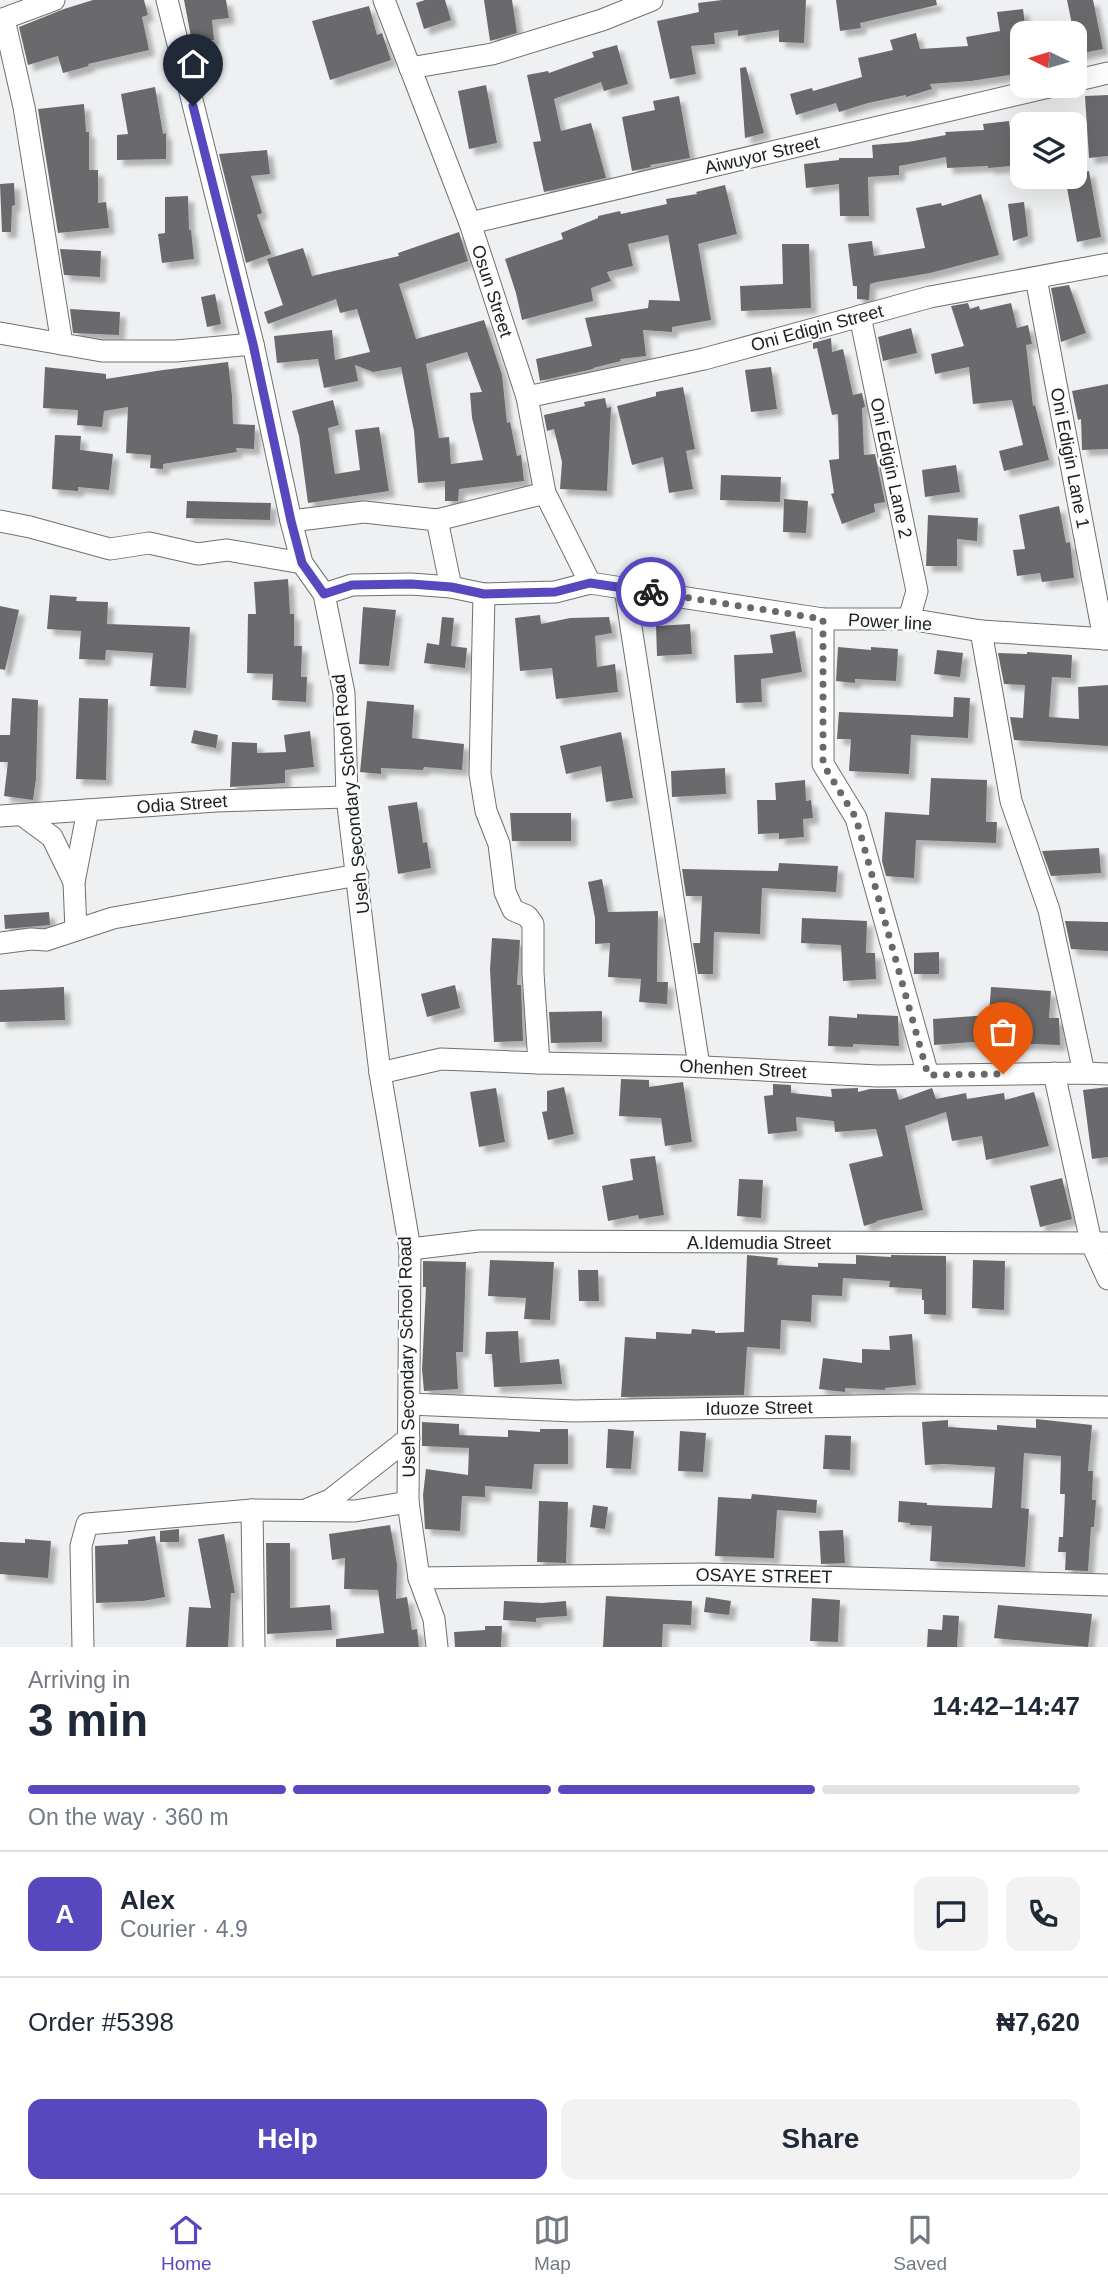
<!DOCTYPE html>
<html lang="en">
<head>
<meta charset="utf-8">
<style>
	:root { --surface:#fff; --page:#f2f2f3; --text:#1f2937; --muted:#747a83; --line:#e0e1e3; --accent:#5748c0 }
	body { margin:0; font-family:Arial,sans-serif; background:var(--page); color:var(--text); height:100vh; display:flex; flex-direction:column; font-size:26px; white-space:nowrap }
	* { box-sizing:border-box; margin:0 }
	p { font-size:23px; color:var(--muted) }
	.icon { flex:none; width:38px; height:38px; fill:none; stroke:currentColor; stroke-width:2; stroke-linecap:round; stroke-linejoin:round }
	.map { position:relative; height:1647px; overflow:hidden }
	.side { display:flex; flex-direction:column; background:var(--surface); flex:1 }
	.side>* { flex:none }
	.needle { width:46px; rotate:275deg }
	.controls { position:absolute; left:1010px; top:21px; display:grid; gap:14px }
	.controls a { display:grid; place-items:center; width:77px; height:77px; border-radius:14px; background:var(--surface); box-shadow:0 7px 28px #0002; font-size:35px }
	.pin { position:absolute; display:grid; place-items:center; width:60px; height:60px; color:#fff; margin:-72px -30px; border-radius:50% 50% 50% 0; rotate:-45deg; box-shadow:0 0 7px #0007 }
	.pin .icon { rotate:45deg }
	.courier { position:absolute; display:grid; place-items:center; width:70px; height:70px; margin:-35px; border:5px solid #5748c0; border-radius:50%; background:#fff; color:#222; box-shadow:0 2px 9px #0007 }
	.overview em { font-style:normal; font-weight:600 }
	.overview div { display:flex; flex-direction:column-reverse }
	.overview { display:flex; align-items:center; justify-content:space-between; height:119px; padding:0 28px }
	h1 { font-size:46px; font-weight:600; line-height:52px }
	.bar { display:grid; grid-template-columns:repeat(4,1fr); gap:10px 7px; align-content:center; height:84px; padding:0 28px }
	.bar i { height:9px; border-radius:5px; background:var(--line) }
	.bar .current { background:var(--accent) }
	.bar p { grid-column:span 4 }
	.line { display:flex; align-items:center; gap:18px; padding:0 28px; border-top:2px solid var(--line) }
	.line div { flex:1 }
	.round { display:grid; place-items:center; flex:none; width:74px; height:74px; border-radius:14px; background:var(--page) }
	.primary-button { display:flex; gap:14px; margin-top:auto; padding:14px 28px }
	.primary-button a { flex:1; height:80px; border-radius:14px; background:var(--accent); color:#fff; font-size:28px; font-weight:600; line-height:80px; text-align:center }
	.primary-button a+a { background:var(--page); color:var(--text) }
	.tab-bar { display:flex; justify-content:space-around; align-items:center; height:98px; border-top:2px solid var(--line); background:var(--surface); font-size:19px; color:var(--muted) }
	.tab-bar a { display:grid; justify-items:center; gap:4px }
	.tab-bar .current { color:var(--accent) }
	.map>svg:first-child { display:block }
</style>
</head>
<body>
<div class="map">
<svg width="1108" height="1647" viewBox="0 0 1108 1647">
	<defs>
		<filter id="shadow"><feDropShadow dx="6" dy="6" stdDeviation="2" flood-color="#0004"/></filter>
	</defs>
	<rect width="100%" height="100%" fill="#eff0f1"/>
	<!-- building -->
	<g fill="#6a6b6c" fill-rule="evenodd" filter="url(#shadow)">
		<path d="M93,0H144L148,15L142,17L149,50L88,64L89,66L63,73L58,56L28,65L19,27L64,9Z"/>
		<path d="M184,0H226L229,18L212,20L214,40L208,41L210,56L195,58Z"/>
		<path d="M425,0H445L451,20L424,29L416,3Z"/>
		<path d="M484,0H512L517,33L490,41Z"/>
		<path d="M722,0H806L804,43L779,42V30L738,36V30L714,33L715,44L691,46L696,74L670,79L657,21L699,12L698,3Z"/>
		<path d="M836,0H936L937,5L860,23L861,28L840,31Z"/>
		<path d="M1067,0H1093L1103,49L1078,54Z"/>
		<path d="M369,6L377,35L382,33L391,60L330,80L312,21Z"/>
		<path d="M1023,9L1026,33H1022V73L971,81L930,84L932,89L906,97V95L868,103L839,112L836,103L796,115L790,94L812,88L813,91L862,77L858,58L893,50L890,40L916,33L920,49L968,46L966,37L1000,31L997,12Z"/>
		<path d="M617,45L628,84L604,91L601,82L554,99L561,131L591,123L606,178L544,192L533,142L541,141L527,75L548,71L549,73L594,57L592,52Z"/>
		<path d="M746,67L764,133L745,138L740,68Z"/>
		<path d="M486,85L497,143L469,149L458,91Z"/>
		<path d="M155,87L163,134L166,133V159L117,160V135L128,134L121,94Z"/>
		<path d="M1108,95V156L1089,158L1085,96Z"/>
		<path d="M679,96L690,158L650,165L651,167L632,171L622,117L655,110L653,101Z"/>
		<path d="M84,104L86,132H89V170H98V203L106,202L109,228L58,233L38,109Z"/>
		<path d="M1009,121L1012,146L1022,144V165L988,168V166L947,168L946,157L899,166V175L868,177L869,216H840L839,184L806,188L804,164L839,160V158H873L872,145L908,142L946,135L945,132L984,130L983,124Z"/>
		<path d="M267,150L270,174L251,176L262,213L257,215L271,254L246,263L219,154Z"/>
		<path d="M1089,171L1101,237L1077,242L1065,177H1074V174Z"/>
		<path d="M14,183L15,205L12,206L11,232H2L0,184Z"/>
		<path d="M725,185L737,234L698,244L711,320L672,327V332L643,330L646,356L620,359L621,361L593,368V369L540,381L536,359L592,346L585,318L648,308L649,300L680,301L668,235L628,244L633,266L607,272L611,281L591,288L593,301L522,320L516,293L505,259L563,239L561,233L598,218V216L620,211L621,214L667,204L666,199L697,194L696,192Z"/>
		<path d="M981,194L999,255L930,273L877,282L870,284L869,300L857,299V286H853L848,244L872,241L874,256L925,248L916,208L941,203L942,206Z"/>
		<path d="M188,196L189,230H191L194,259L162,263L158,234L165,233V197Z"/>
		<path d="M1024,202L1028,236L1013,241L1008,204Z"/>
		<path d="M459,232L468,261L399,284L416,339L484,320L502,375L507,423L510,422L517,456L521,455L524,481L459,489L458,501H445V481L418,483L414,431L401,367L373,372L355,365L358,381L324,388L318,359L277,363L274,336L332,330L335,360L370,352L357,309L340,313L336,299L268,324L264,312L283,305L267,259L303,248L312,276L399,256L398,253ZM467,352L482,392L470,393L472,418L483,460L451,464L449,437L439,438L426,364Z"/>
		<path d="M782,244H809L811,308L741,311L740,286L783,284Z"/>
		<path d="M60,249L101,251L100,277L64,275Z"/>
		<path d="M1069,285L1086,333L1061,342L1051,288Z"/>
		<path d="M215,294L221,324L207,327L201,297Z"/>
		<path d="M968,303L970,309L979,306L980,310L1011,303L1017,328L1028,325L1032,344L1026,345L1033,406L1035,405L1049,460L1004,471L999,451L1023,445L1012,400L973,404L969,367L935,374L931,354L964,346L951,306Z"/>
		<path d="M70,309L120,312L119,335L73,333Z"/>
		<path d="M911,328L917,353L883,361L878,337Z"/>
		<path d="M831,338L832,352L843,349L853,395L862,393L865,407L862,408L864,455L875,454L885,502L874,504L875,512L842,524L831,494L834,493L829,460L839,459L838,414L832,415L817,348L813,349V343Z"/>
		<path d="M228,362L232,396L233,424L255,425L254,449L236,448L237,452L163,464V469L150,468L151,455L126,453L128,407L104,411L102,427L77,425L78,410L43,408L45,367L106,374V379L163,370Z"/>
		<path d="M771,367L777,409L751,412L745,370Z"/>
		<path d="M1108,384V449L1082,450L1081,419L1078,420L1072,391Z"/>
		<path d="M683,387L695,449L686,451L693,489L669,493L663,457L632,465L617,406L656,396V392Z"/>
		<path d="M605,398L607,408L611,407L607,491L560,489L562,462L554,429L547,431L544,415L585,406L584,402Z"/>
		<path d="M333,400L339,425L328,428L335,474L360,470L355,430L379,427L389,491L308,503L299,436L292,411Z"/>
		<path d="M55,435L81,436L80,450L113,454L109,490L78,487V491L52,489Z"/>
		<path d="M956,465L960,492L925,497L922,470Z"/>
		<path d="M721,475L781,477L780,502L720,500Z"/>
		<path d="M784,499L808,501L806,533L783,532Z"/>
		<path d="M187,501L271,503L270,520L186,518Z"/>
		<path d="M1059,506L1066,543L1070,542L1074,578L1042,582L1040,573L1017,576L1013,550L1025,549L1019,515Z"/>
		<path d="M928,515L978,518L977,541L957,539V566H926Z"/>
		<path d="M288,579L290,614H294V646H302L301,677H307L306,702L272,700L273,674L247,673L248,614H256L254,582Z"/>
		<path d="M50,595L77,597L76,601L108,602L107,624L190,627L186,688L150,686L153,653L106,650L105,660L79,659L81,631L47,629Z"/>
		<path d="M0,606L19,610L5,670L0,669Z"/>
		<path d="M363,607L396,610L389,666L359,664Z"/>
		<path d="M540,615L541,624L570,618L609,617L612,633L595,636L597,667L615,664L618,692L556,699L552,668L520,671L515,618Z"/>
		<path d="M442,617L454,618L451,646L467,648L465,668L424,663L427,643L439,645Z"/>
		<path d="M690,624L692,654L657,656L656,626Z"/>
		<path d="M795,631L802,672L761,679L762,702L736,703L734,655L773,653L770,635Z"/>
		<path d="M838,647L871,650V647L898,649L896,681L855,679V683L836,681Z"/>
		<path d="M937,650L963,653L960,677L934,674Z"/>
		<path d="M1027,652L1072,655L1071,678L1052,677L1049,717L1079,719L1078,687L1108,685V746L1014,740L1010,717L1023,718L1025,685L1004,684L998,653L1027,654Z"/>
		<path d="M954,697L970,698L968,738L911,735L909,774L849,771L851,739H837L839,712L953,717Z"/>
		<path d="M12,698L38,700L36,779L33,800L4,796L8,762H0V735H10Z"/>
		<path d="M79,698L108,699L106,780L76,779Z"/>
		<path d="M367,701L414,705L412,738L464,744L462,770L424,767L423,770L381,768V774L360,772Z"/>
		<path d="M194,730L218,735L216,748L191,743Z"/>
		<path d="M310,731L314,767L285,770V783L230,787L232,742L257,743V753L286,752L284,735Z"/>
		<path d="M621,732L633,798L606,802L601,766L566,774L560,746Z"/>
		<path d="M725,768L726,794L672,797L671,771Z"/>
		<path d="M931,778L987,780L986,822H997L996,843L916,840L914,878L886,876L882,861L885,812L929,815Z"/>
		<path d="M805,780L806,801L811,800L813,818L803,819L804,837L779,839V833L758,834L757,800H776L775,783Z"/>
		<path d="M417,802L423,843L427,842L431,868L398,874L388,806Z"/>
		<path d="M510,813H571V841H512Z"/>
		<path d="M1099,848L1101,873L1051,876L1042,851Z"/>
		<path d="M779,863L838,866L836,892L762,888L760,934L714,932L713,974H698L693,943H700L702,896H686L682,869L778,871Z"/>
		<path d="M602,879L608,912L658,911L657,982H668L667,1004L639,1002L641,979L608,977L610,943L595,944V918L588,882Z"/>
		<path d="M49,912L50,925L5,929L4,915Z"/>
		<path d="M802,918L867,921L866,953H875L876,979L843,981L841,945L801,943Z"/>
		<path d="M1065,921L1108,922V951L1071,949Z"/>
		<path d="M492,938L520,940L517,985H521L523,1041L494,1042L490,970Z"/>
		<path d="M939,952V974H914V953Z"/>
		<path d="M455,985L460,1008L427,1017L421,994Z"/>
		<path d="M64,987L65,1020L0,1022V990Z"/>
		<path d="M991,987L1051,991L1049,1018H1059L1060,1045L1000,1043V1040L934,1045L933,1019L989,1015Z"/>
		<path d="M602,1011V1042L551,1043L549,1012Z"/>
		<path d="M857,1014L898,1016L899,1046L853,1044V1047L828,1046L829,1016L857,1018Z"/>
		<path d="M621,1079L649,1080V1087L683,1082L692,1142L665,1146L661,1118L619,1116Z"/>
		<path d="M773,1084L791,1085V1093L832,1097L831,1089L858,1088V1092L870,1089H896L899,1100L932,1088L936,1099L966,1093L967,1099L1004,1093L1005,1100L1034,1092L1049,1146L986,1160L982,1136L952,1141L946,1112L905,1126L923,1210L876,1221L877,1222L864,1226L849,1164L883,1156L876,1129L835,1132L834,1121L796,1117L797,1131L768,1134L764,1096L773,1095Z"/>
		<path d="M564,1087L574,1134L548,1140L542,1112L547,1111V1091Z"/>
		<path d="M1108,1087V1157L1092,1159L1083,1090Z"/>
		<path d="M496,1088L505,1142L479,1147L470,1092Z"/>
		<path d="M655,1156L664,1215L639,1219L638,1215L608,1221L602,1186L633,1180L630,1159Z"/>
		<path d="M1062,1178L1072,1219L1040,1227L1030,1186Z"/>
		<path d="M739,1179L763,1180L761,1218L737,1216Z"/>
		<path d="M747,1255L778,1258L777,1265L818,1267V1263L856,1264V1255L891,1257V1255L946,1256V1315L924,1314V1300H922V1289L889,1287L890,1281L843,1278L842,1296L812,1295L811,1322L781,1320L780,1349L747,1347L744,1395L621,1397L625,1337L656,1339V1332L691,1334L692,1329L715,1331V1333L744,1332Z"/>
		<path d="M490,1260L554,1262L550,1320L524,1319L526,1298L488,1296Z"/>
		<path d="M973,1260L1005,1261L1004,1310L972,1308Z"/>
		<path d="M423,1261L466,1262L463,1352H456L458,1389L424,1391L422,1370L426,1287H423Z"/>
		<path d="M578,1270H598L599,1301H579Z"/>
		<path d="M518,1331L520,1363L559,1359L562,1384L494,1387L492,1354H485L486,1332Z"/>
		<path d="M912,1334L916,1385L885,1388V1390L845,1388V1392L819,1389L823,1358L862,1363V1349L890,1350L889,1336Z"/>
		<path d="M1036,1419L1092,1425L1088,1471H1093L1092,1500H1096L1094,1527H1091L1088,1571L1065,1570L1066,1552H1058L1059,1537H1063L1065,1494H1060L1061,1456L1024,1453L1021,1508L1029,1509L1025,1567L930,1561L932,1526L910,1525V1523L898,1522L899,1501L927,1503V1505L992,1508L995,1467L944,1464L925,1465L922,1422L948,1420V1427L997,1430V1425L1036,1428Z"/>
		<path d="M422,1422L459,1424V1435L508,1437V1430L540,1432V1429H568V1464H534L532,1489L485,1486V1497L462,1496L460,1531L425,1529L423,1495L426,1469L468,1475L469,1448L422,1446Z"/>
		<path d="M608,1429L634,1431L631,1469L606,1468Z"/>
		<path d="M680,1431L706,1433L703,1472L678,1471Z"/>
		<path d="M825,1435L851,1436L850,1470L823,1469Z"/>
		<path d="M752,1494L817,1500L816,1513L777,1510L774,1558L715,1556L718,1497L751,1499Z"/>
		<path d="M539,1501L568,1502L566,1563L537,1562Z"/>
		<path d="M593,1505L608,1507L605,1529L590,1527Z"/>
		<path d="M390,1525L397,1564L396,1599L407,1597L412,1630L417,1629L419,1647H336V1639L384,1633L378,1590L344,1589L345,1558L332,1560L329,1534Z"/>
		<path d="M179,1529V1542H160V1531Z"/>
		<path d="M843,1530L845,1563L821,1564L819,1531Z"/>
		<path d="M224,1534L235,1593H231L228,1647H186L189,1607L211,1608L198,1539Z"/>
		<path d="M155,1536L165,1597L143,1601L96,1603L95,1546L128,1544V1540Z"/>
		<path d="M25,1539L51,1541L48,1578L0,1574V1542L25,1543Z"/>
		<path d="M266,1543H290V1608L330,1605L332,1630L267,1634Z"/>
		<path d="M606,1596L692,1601L691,1625L663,1624L662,1647H603Z"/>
		<path d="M706,1597L731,1601L729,1615L704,1612Z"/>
		<path d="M812,1598L840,1600L838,1642L810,1641Z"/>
		<path d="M504,1601L542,1603L566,1601L567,1616L536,1618V1622L503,1620Z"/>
		<path d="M998,1605L1092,1614L1088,1647L994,1638Z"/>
		<path d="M943,1615L959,1616L957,1647H927L928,1629L942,1630Z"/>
		<path d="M485,1626H502L501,1647H455L454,1632L485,1630Z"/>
	</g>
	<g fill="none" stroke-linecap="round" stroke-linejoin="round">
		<defs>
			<g id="minor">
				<path d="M167,0L253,344L291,521L302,563L324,594L344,693L347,797L380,1073L410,1249L408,1502L419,1578L434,1619L437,1647"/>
				<path d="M384,0L470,223L527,397L545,493L590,583"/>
				<path d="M4,19L24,107L62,344"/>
				<path d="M0,20L54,0"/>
				<path d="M410,68L492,54L602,20L652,0"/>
				<path d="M1074,81L1108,73"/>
				<path d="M470,223L1053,86"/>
				<path d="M1036,278L1104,639"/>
				<path d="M860,316L917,591L909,619"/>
				<path d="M0,333L102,351H176L253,344"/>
				<path d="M527,397L704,359L930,297L1108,264"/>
				<path d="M437,520L451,587"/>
				<path d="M0,521L30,527L110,549L149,543L198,554L227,550L302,563"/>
				<path d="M291,521L364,512L437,520L545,493"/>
				<path d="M625,588L699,1066"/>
				<path d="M324,594L352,585L411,584L451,587L484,594L555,592L590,583L823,619H909L981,631L1108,639"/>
				<path d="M484,594L480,774L486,811L499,844L505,892L513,910L527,916L533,924V973L539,1063"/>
				<path d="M823,619V764L856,818L928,1075"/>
				<path d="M981,631L1011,801L1049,910L1084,1073"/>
				<path d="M22,815L52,837L74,882"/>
				<path d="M0,816L216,801L347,797"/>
				<path d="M76,930L74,882L88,810"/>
				<path d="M0,943L31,939L46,940L113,918L358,875"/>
				<path d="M380,1073L441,1059L539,1063L685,1066L878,1076L1084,1073L1108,1074"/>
				<path d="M1054,1073L1091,1242L1108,1279"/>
				<path d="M410,1249L479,1241L1108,1243"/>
				<path d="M409,1404L574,1411L910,1405L1108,1407"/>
				<path d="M308,1509L330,1500L409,1438"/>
				<path d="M252,1510L254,1647"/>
				<path d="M419,1578L705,1574L1108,1585"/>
				<path d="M83,1647L81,1546L87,1524L252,1510L355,1511L408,1502"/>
			</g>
		</defs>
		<!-- minor casing -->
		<use href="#minor" stroke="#6f7071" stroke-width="23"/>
		<!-- minor -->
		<use href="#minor" stroke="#fff" stroke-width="21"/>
	</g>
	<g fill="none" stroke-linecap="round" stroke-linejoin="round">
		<!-- done -->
		<path stroke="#68696a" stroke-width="7" stroke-dasharray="0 12.6" d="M651,592L823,619V764L856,818L928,1075L1003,1074"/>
		<!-- route -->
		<path stroke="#5748c0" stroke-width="9" d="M193,106L253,344L291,521L302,563L324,594L352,585L411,584L451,587L484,594L555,592L590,583L651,592"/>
	</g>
	<g text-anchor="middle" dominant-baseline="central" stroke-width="5" stroke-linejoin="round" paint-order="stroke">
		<!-- street labels -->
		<g font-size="18" fill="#202121" stroke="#fcfdfe">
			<text transform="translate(762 155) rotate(-13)">Aiwuyor Street</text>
			<text transform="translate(492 291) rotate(72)">Osun Street</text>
			<text transform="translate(817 328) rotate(-15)">Oni Edigin Street</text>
			<text transform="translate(1070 458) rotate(79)">Oni Edigin Lane 1</text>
			<text transform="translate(891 468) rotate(78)">Oni Edigin Lane 2</text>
			<text transform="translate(890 622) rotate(3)">Power line</text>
			<text transform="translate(351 794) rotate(-96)">Useh Secondary School Road</text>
			<text transform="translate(182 804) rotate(-4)">Odia Street</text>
			<text transform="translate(743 1069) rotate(3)">Ohenhen Street</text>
			<text x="759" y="1243">A.Idemudia Street</text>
			<text transform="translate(407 1357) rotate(-91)">Useh Secondary School Road</text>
			<text transform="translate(759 1408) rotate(-1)">Iduoze Street</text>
			<text transform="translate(764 1576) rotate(1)">OSAYE STREET</text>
		</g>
	</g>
</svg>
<div class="controls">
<a><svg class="needle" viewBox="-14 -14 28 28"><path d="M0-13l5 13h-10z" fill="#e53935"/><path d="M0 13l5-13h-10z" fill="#747a83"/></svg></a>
<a><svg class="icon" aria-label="layers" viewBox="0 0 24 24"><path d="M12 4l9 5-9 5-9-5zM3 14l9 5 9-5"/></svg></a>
</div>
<div class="pin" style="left:1003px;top:1074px;background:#ea580c"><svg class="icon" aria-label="bag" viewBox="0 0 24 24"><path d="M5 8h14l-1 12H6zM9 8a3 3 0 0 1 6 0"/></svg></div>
<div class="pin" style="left:193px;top:106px;background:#1f2937"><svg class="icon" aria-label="home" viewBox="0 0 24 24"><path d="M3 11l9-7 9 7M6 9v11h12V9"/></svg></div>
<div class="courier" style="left:651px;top:592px"><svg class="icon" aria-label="bike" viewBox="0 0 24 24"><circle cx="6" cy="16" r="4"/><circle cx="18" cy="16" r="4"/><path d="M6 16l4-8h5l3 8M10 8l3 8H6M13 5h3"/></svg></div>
</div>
<section class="side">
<div class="overview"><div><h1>3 min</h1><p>Arriving in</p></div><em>14:42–14:47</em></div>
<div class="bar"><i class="current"></i><i class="current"></i><i class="current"></i><i></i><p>On the way · 360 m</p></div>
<div class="line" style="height:126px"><b class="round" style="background:var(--accent);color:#fff">A</b><div><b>Alex</b><p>Courier · 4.9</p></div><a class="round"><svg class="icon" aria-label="chat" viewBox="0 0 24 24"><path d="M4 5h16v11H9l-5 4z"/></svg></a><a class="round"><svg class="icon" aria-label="phone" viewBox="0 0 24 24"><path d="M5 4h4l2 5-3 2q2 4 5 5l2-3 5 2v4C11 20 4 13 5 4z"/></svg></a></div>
<div class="line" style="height:91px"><div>Order #5398</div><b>₦7,620</b></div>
<div class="primary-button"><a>Help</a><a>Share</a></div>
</section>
<nav class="tab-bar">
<a class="current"><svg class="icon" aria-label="home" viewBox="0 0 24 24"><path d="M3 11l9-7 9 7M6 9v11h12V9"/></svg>Home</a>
<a><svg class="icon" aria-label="map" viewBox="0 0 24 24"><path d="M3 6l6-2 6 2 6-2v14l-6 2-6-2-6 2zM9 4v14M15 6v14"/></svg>Map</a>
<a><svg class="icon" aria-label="saved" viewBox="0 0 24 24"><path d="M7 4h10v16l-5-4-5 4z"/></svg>Saved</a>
</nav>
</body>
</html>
